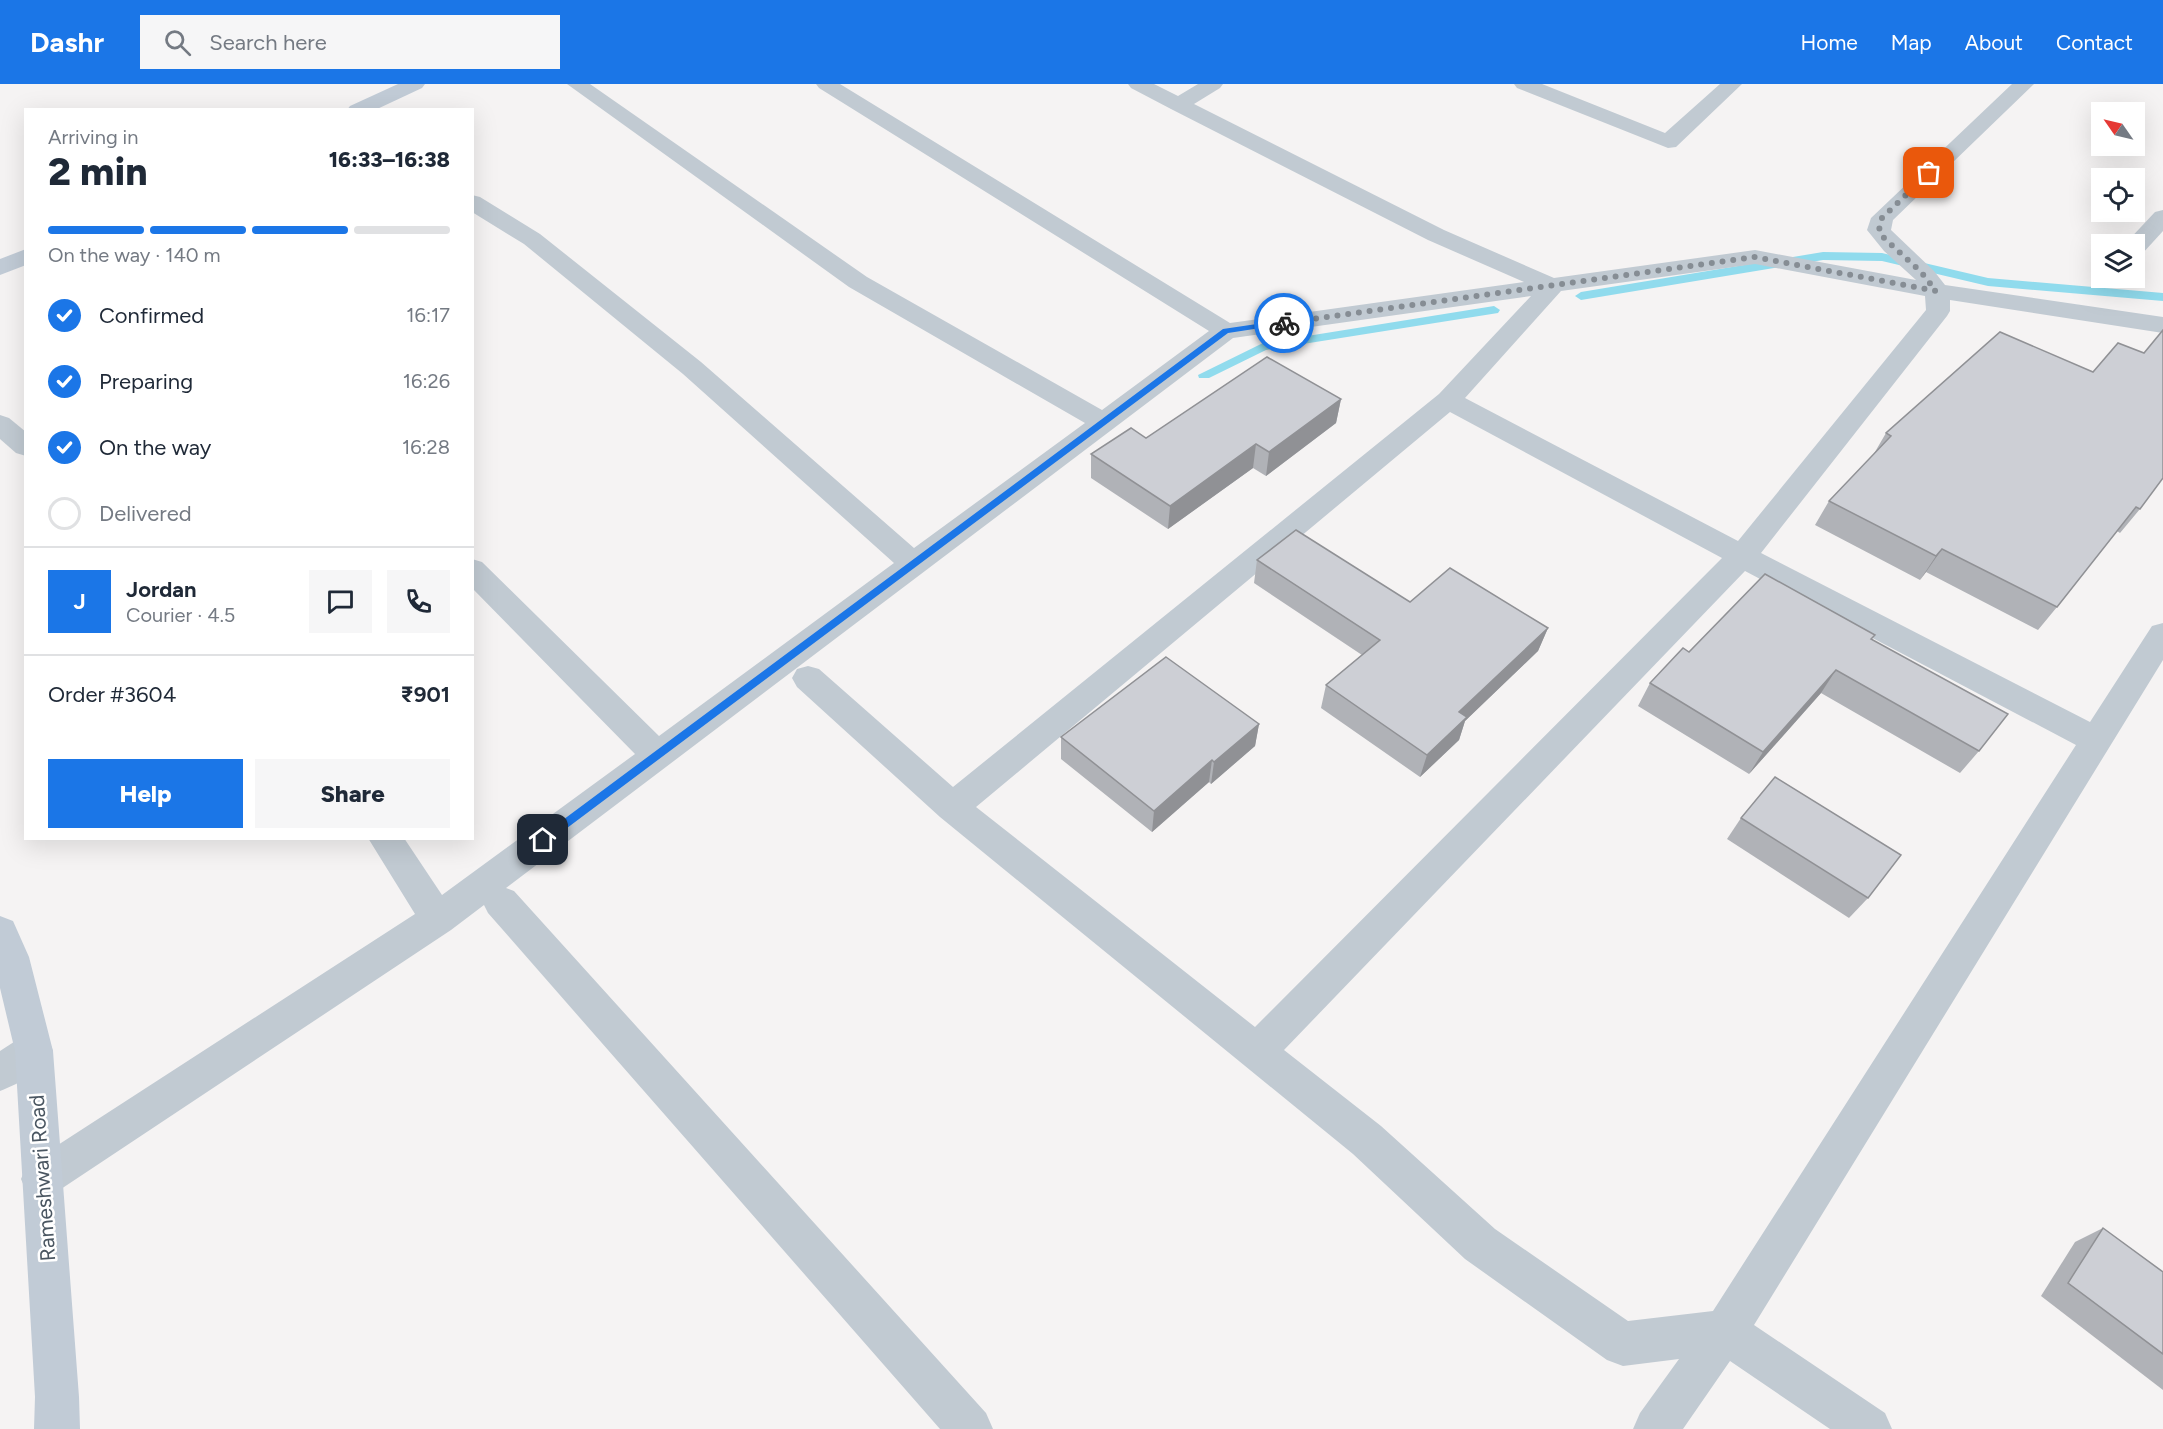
<!DOCTYPE html>
<html lang="en">
<head>
<meta charset="utf-8">
<style>
	:root { --surface:#fff; --page:#f6f6f7; --text:#1f2937; --muted:#747a83; --line:#e0e1e3; --accent:#1b76e7 }
	body { margin:0; font-family:Figtree,sans-serif; background:var(--page); color:var(--text); height:100vh; display:flex; flex-direction:column; font-size:22px; white-space:nowrap }
	* { box-sizing:border-box; margin:0 }
	p { font-size:20px; color:var(--muted) }
	.icon { flex:none; width:33px; height:33px; fill:none; stroke:currentColor; stroke-width:2; stroke-linecap:round; stroke-linejoin:round }
	.map { position:relative; flex:1; overflow:hidden }
	.panel { position:absolute; left:24px; top:24px; width:450px; height:732px; display:flex; flex-direction:column; background:var(--surface); border-radius:0px; box-shadow:0 6px 24px #0002 }
	.panel>* { flex:none }
	.needle { width:39px; rotate:304deg }
	.controls { position:absolute; left:2091px; top:18px; display:grid; gap:12px }
	.controls a { display:grid; place-items:center; width:54px; height:54px; border-radius:0px; background:var(--surface); box-shadow:0 6px 24px #0002; font-size:30px }
	.pin { position:absolute; display:grid; place-items:center; width:51px; height:51px; color:#fff; margin:-26px; border-radius:12px; box-shadow:0 3px 9px #0006 }
	.courier { position:absolute; display:grid; place-items:center; width:60px; height:60px; margin:-30px; border:4px solid #1b76e7; border-radius:50%; background:#fff; color:#222; box-shadow:0 2px 8px #0007 }
	.head em { font-style:normal; font-weight:800 }
	.head div { display:flex; flex-direction:column-reverse }
	.head { display:flex; align-items:center; justify-content:space-between; height:102px; padding:0 24px }
	h1 { font-size:39px; font-weight:800; line-height:45px }
	.bar { display:grid; grid-template-columns:repeat(4,1fr); gap:9px 6px; align-content:center; height:72px; padding:0 24px }
	.bar i { height:8px; border-radius:4px; background:var(--line) }
	.bar .on { background:var(--accent) }
	.bar p { grid-column:span 4 }
	.line { display:flex; align-items:center; gap:15px; padding:0 24px; border-top:2px solid var(--line) }
	.line div { flex:1 }
	.round { display:grid; place-items:center; flex:none; width:63px; height:63px; border-radius:0px; background:var(--page) }
	ol { padding:0 24px; list-style:none }
	li { display:flex; align-items:center; gap:18px; height:66px }
	li p { margin-inline-start:auto }
	li .icon { padding:6px; border-radius:50%; background:var(--accent); color:#fff; stroke-width:4 }
	li:last-child { color:var(--muted) }
	li i { width:33px; height:33px; border:3px solid var(--line); border-radius:50% }
	.cta { display:flex; gap:12px; margin-top:auto; padding:12px 24px }
	.cta a { flex:1; height:69px; border-radius:0px; background:var(--accent); color:#fff; font-size:24px; font-weight:800; line-height:69px; text-align:center }
	.cta a+a { background:var(--page); color:var(--text) }
	header { display:flex; align-items:center; gap:36px; box-sizing:border-box; height:84px; padding:0 30px; background:var(--accent); color:#fff }
	header strong { font-size:28px }
	nav { display:flex; gap:33px; margin-inline-start:auto; font-size:21px }
	.search { width:420px; height:54px; background:var(--page); display:flex; align-items:center; gap:15px; box-sizing:border-box; padding:0 21px; border-radius:0px; color:var(--muted); font-size:22px }
	.map>svg:first-child { display:block }
</style>
</head>
<body>
<header>
<strong>Dashr</strong>
<div class="search"><svg class="icon" aria-label="search" viewBox="0 0 24 24"><circle cx="10" cy="10" r="6"/><path d="M15 15l6 6"/></svg>Search here</div>
<nav><a>Home</a><a>Map</a><a>About</a><a>Contact</a></nav>
</header>
<div class="map">
<svg width="2163" height="1345" viewBox="0 0 2163 1345">
	<rect width="100%" height="100%" fill="#f5f3f3"/>
	<g fill="none" stroke-linecap="round" stroke-linejoin="round">
		<!-- stream -->
		<g fill="#90dbed" fill-rule="evenodd">
			<path d="M1823,168L1882,169L1988,194L2163,209V217L1988,202L1882,177L1823,176L1581,216L1575,212L1581,208Z"/>
			<path d="M1494,222L1500,226L1498,229L1266,266L1209,294H1199L1198,291L1263,259Z"/>
		</g>
		<!-- street -->
		<g fill="#c1cad2" fill-rule="evenodd">
			<path d="M567,0H590L867,193L1102,326L1209,247L819,4L816,0H840L1230,239L1524,198L1428,156L1171,25L1131,4L1128,0H1154L1178,12L1198,0H1223L1220,4L1194,20L1444,146L1554,194L1755,166L1916,196L1884,167L1867,146L1871,134L2012,0H2034L1893,136L1891,146L1934,187L1945,201L2163,233V249L1950,216V227L1947,232L1761,469L2090,638L2152,542L2163,539V576L1754,1241L1885,1329L1892,1345H1830L1730,1277L1683,1345H1633L1640,1329L1679,1275L1623,1282L1607,1276L1465,1175L1353,1070L940,733L797,603L792,594L797,585L808,582L819,585L953,703L1439,310L1531,212L1233,254L506,804L514,807L986,1329L993,1345H940L488,829L484,821L451,846L55,1109L41,1115L27,1109L21,1095L27,1081L415,830L368,754H404L442,811L635,670L472,504V475L482,478L659,652L894,479L683,290L524,160L472,128V111L480,113L540,150L701,278L914,464L1085,339L849,203ZM1755,180L1925,212L1926,226L1738,457L1465,314L1561,207ZM1450,328L1722,474L1255,943L976,723ZM1745,487L2076,661L1713,1227L1628,1237L1495,1145L1381,1042L1284,966Z"/>
			<path d="M1514,0H1542L1665,49L1720,0H1742L1676,63L1668,64L1517,4Z"/>
			<path d="M2163,126V147L2142,170L2134,172V160H2125L2155,128Z"/>
			<path d="M0,331L9,334L26,348V372L16,369L0,355Z"/>
			<path d="M34,949L48,954L53,967C44,987 20,999 0,1007V967L20,954Z"/>
		</g>
		<!-- secondary -->
		<g fill="#c1cbd6" fill-rule="evenodd">
			<path d="M398,0H425L422,4L375,26H347L350,22Z"/>
			<path d="M26,165V181L0,191V175Z"/>
			<path d="M0,832L13,837L29,873L53,967L79,1313L80,1345H34L35,1313L15,967L0,904Z"/>
		</g>
	</g>
	<!-- wall -->
	<g fill="#b0b2b7">
		<path d="M2000,248L2140,425L2120,449L2117,447L2057,523L2038,546L1926,488L1920,496L1815,441L1829,417L1872,373L1886,349Z"/>
		<path d="M1341,315L1336,339L1266,392L1253,384L1168,445L1091,394V370L1146,354Z"/>
		<path d="M1257,476L1410,518L1548,544L1538,567L1465,637L1459,656L1420,693L1321,624L1326,601L1362,571L1254,499Z"/>
		<path d="M1872,555L1979,667L1960,689L1821,609L1749,690L1638,622L1650,599L1689,568Z"/>
		<path d="M1259,640L1255,662L1211,700L1209,698L1152,748L1061,675V653Z"/>
		<path d="M1741,734L1868,814L1849,834L1727,755Z"/>
		<path d="M2103,1144L2163,1188V1306L2041,1212L2075,1158Z"/>
	</g>
	<!-- shaded-wall -->
	<g fill="#909195">
		<path d="M1341,315L1336,339L1266,392L1269,368Z"/>
		<path d="M1256,360L1253,384L1168,445L1170,422Z"/>
		<path d="M1942,465L1926,488L1920,496L1936,472Z"/>
		<path d="M1548,544L1538,567L1465,637L1459,656L1420,693L1427,671L1459,628Z"/>
		<path d="M1836,586L1821,609L1749,690L1763,668Z"/>
		<path d="M1259,640L1255,662L1211,700L1214,678Z"/>
		<path d="M1212,676L1209,698L1152,748L1154,727Z"/>
	</g>
	<!-- building -->
	<g fill="#cdcfd5" stroke="#909195" stroke-width="1.5">
		<path d="M2163,246V394L2140,425L2136,423L2057,523L1942,465L1936,472L1829,417L1891,352L1886,349L2000,248L2093,288L2118,259L2144,269Z"/>
		<path d="M1267,273L1341,315L1269,368L1256,360L1170,422L1091,370L1131,344L1146,354Z"/>
		<path d="M1296,446L1410,518L1450,484L1548,544L1459,628L1467,633L1427,671L1326,601L1380,556L1257,476Z"/>
		<path d="M1765,490L1875,551L1871,555L2008,630L1979,667L1836,586L1763,668L1650,599L1683,564L1689,568Z"/>
		<path d="M1166,573L1259,640L1214,678L1212,676L1154,727L1061,653Z"/>
		<path d="M1775,693L1901,771L1868,814L1741,734Z"/>
		<path d="M2103,1144L2163,1188V1270L2068,1199Z"/>
	</g>
	<!-- route -->
	<path fill="#1b76e7" d="M1284,236L1287,240L1228,249L547,759H540V753L1223,245Z"/>
	<g fill="none" stroke-linecap="round" stroke-linejoin="round">
		<!-- done -->
		<path stroke="#868d94" stroke-width="6" stroke-dasharray="0 10.8" d="M1284,239L1755,173L1936,207L1921,188L1884,154L1879,146L1882,134L1929,89"/>
	</g>
	<g text-anchor="middle" dominant-baseline="central" stroke-width="5" stroke-linejoin="round" paint-order="stroke">
		<!-- near-street labels -->
		<g font-size="21" fill="#4a5661" stroke="#fff">
			<text transform="translate(42 1094) rotate(-94)">Rameshwari Road</text>
		</g>
	</g>
</svg>
<div class="controls">
<a><svg class="needle" viewBox="-14 -14 28 28"><path d="M0-13l5 13h-10z" fill="#e53935"/><path d="M0 13l5-13h-10z" fill="#747a83"/></svg></a>
<a><svg class="icon" aria-label="locate" viewBox="0 0 24 24"><circle cx="12" cy="12" r="6"/><path d="M12 2v4M12 18v4M2 12h4M18 12h4"/></svg></a>
<a><svg class="icon" aria-label="layers" viewBox="0 0 24 24"><path d="M12 4l9 5-9 5-9-5zM3 14l9 5 9-5"/></svg></a>
</div>
<div class="pin" style="left:1929px;top:89px;background:#ea580c"><svg class="icon" aria-label="bag" viewBox="0 0 24 24"><path d="M5 8h14l-1 12H6zM9 8a3 3 0 0 1 6 0"/></svg></div>
<div class="pin" style="left:543px;top:756px;background:#1f2937"><svg class="icon" aria-label="home" viewBox="0 0 24 24"><path d="M3 11l9-7 9 7M6 9v11h12V9"/></svg></div>
<div class="courier" style="left:1284px;top:239px"><svg class="icon" aria-label="bike" viewBox="0 0 24 24"><circle cx="6" cy="16" r="4"/><circle cx="18" cy="16" r="4"/><path d="M6 16l4-8h5l3 8M10 8l3 8H6M13 5h3"/></svg></div>
<section class="panel">
<div class="head"><div><h1>2 min</h1><p>Arriving in</p></div><em>16:33–16:38</em></div>
<div class="bar"><i class="on"></i><i class="on"></i><i class="on"></i><i></i><p>On the way · 140 m</p></div>
<ol>
<li><svg class="icon" aria-label="check" viewBox="0 0 24 24"><path d="M5 12l5 5 9-10"/></svg>Confirmed<p>16:17</p></li>
<li><svg class="icon" aria-label="check" viewBox="0 0 24 24"><path d="M5 12l5 5 9-10"/></svg>Preparing<p>16:26</p></li>
<li><svg class="icon" aria-label="check" viewBox="0 0 24 24"><path d="M5 12l5 5 9-10"/></svg>On the way<p>16:28</p></li>
<li><i></i>Delivered</li>
</ol>
<div class="line" style="height:108px"><b class="round" style="background:var(--accent);color:#fff">J</b><div><b>Jordan</b><p>Courier · 4.5</p></div><a class="round"><svg class="icon" aria-label="chat" viewBox="0 0 24 24"><path d="M4 5h16v11H9l-5 4z"/></svg></a><a class="round"><svg class="icon" aria-label="phone" viewBox="0 0 24 24"><path d="M5 4h4l2 5-3 2q2 4 5 5l2-3 5 2v4C11 20 4 13 5 4z"/></svg></a></div>
<div class="line" style="height:78px"><div>Order #3604</div><b>₹901</b></div>
<div class="cta"><a>Help</a><a>Share</a></div>
</section>
</div>
</body>
</html>
